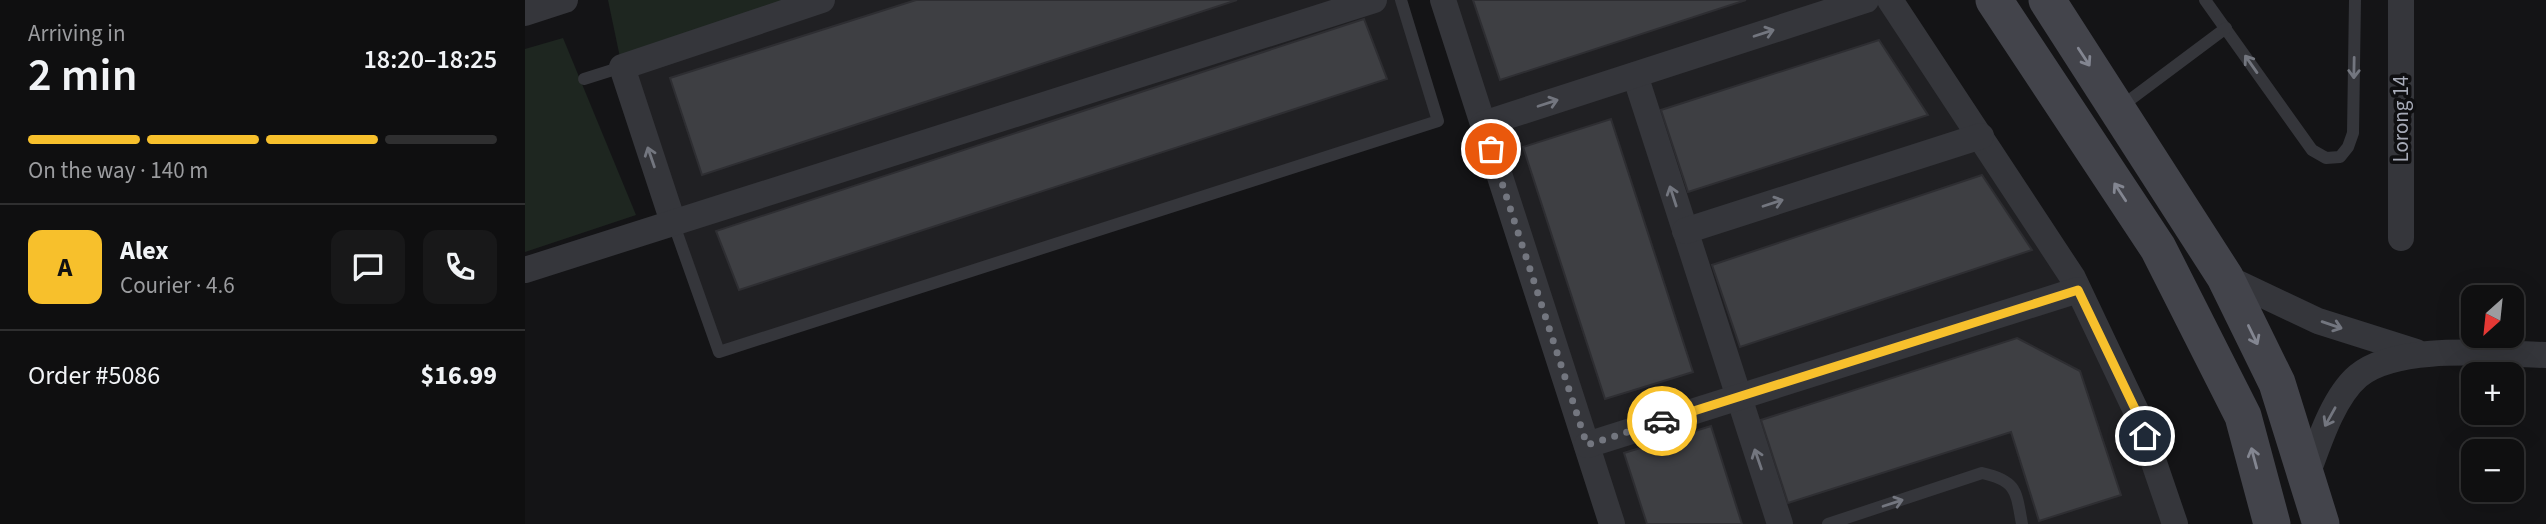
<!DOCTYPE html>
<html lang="en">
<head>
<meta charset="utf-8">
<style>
	:root { --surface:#0f0f10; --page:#181819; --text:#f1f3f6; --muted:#9b9c9f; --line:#2f2f30; --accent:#f7c02c }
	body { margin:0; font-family:"Source Sans 3",sans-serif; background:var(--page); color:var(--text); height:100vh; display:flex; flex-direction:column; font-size:26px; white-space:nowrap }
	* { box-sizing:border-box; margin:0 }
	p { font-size:23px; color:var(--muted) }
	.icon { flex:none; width:38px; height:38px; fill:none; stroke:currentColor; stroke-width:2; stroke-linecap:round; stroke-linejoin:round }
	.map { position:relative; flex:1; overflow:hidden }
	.drawer { display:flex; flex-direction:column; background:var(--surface); width:525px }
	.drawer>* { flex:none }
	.needle { width:46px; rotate:207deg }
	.controls { position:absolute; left:1936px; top:285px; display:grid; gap:14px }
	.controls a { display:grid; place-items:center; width:63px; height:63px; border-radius:14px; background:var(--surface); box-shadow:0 7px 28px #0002,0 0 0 2px var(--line); font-size:35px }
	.pin { position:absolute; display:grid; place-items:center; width:60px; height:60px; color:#fff; margin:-30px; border:4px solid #fff; border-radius:50%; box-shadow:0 2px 7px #0007 }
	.courier { position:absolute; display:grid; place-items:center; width:70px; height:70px; margin:-35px; border:5px solid #f7c02c; border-radius:50%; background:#fff; color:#222; box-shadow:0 2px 9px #0007 }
	.overview em { font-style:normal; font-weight:600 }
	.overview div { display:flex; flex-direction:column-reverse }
	.overview { display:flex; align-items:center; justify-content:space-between; height:119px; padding:0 28px }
	h1 { font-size:46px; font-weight:600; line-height:52px }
	.bar { display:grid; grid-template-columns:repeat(4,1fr); gap:10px 7px; align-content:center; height:84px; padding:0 28px }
	.bar i { height:9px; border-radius:5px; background:var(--line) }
	.bar .selected { background:var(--accent) }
	.bar p { grid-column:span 4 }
	.line { display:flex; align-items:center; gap:18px; padding:0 28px; border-top:2px solid var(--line) }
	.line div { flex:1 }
	.round { display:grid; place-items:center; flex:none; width:74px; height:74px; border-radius:14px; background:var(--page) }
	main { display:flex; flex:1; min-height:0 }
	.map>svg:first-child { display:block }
</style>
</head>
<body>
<main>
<section class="drawer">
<div class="overview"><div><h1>2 min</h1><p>Arriving in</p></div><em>18:20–18:25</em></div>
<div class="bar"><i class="selected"></i><i class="selected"></i><i class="selected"></i><i></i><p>On the way · 140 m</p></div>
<div class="line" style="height:126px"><b class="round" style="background:var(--accent);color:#111">A</b><div><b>Alex</b><p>Courier · 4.6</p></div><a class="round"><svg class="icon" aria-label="chat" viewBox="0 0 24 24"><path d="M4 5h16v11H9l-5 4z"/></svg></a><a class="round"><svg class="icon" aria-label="phone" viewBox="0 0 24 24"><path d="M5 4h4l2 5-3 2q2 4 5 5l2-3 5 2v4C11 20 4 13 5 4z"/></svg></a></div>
<div class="line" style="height:91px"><div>Order #5086</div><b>$16.99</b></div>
</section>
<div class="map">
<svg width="2021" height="524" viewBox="0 0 2021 524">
	<rect width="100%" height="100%" fill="#141416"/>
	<!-- built -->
	<g fill="#202023">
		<path d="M297,0H876L913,121L194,352L97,67Z"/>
		<path d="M918,0H1363L1548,278L1650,524H1089Z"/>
	</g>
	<!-- green -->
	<g fill="#1e2620">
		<path d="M83,0H297L97,67Z"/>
		<path d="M38,38L111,215L0,252V49Z"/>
	</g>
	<!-- building -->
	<g fill="#3e3f43" stroke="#2e2e32" stroke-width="2">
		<path d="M391,0H712L177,175L145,78Z"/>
		<path d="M948,0H1221L975,80Z"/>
		<path d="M839,19L862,79L214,290L191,231Z"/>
		<path d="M1354,40L1403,115L1163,192L1136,110Z"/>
		<path d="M1086,119L1168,372L1080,399L998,147Z"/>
		<path d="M1457,175L1507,250L1215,347L1187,265Z"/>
		<path d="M1492,338L1555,371L1596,495L1514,521L1486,432L1263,503L1236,420Z"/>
		<path d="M1186,426L1217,524H1122L1099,453Z"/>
	</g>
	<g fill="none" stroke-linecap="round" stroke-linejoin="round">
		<!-- lane -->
		<g stroke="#35363b" stroke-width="12">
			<path d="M1680,0L1787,150L1801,158L1815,157L1823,147L1828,133L1830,0"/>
			<path d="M59,79L97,67"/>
			<path d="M1594,108L1701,28"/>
			<path d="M148,222L194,352L913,121L876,0"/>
			<path d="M1303,524L1457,473C1493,481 1491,492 1497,524"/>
		</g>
		<!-- street -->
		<g stroke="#35363b" stroke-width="26">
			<path d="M918,0L1087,524"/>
			<path d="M1365,0L1548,278L1612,413L1650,524"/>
			<path d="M0,13L40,0"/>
			<path d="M1110,75L1255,524"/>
			<path d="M958,124L1341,0"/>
			<path d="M148,222L97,67L297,0"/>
			<path d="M1160,231L1456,136"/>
			<path d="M1876,238V0"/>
			<path d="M0,270L849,0"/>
			<path d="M1700,277L1793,321L1891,352"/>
			<path d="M1062,445L1553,290"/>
			<path d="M1782,475C1793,445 1808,397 1833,376C1872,343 1971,354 2021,355"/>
		</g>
		<!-- secondary -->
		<g stroke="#43444b" stroke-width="37">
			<path d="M1469,0L1633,248L1718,416L1747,524"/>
			<path d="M1522,0L1700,277L1752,383L1796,524"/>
		</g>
	</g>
	<!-- one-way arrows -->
	<defs><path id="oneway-shaft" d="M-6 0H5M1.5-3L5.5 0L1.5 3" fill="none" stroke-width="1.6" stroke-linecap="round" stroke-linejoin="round" transform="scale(1.75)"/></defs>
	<g stroke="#73767f">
		<use href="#oneway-shaft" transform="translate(1239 33) rotate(-18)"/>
		<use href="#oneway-shaft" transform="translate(1726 64) rotate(-125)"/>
		<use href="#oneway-shaft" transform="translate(1829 68) rotate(91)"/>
		<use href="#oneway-shaft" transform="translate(1023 103) rotate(-18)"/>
		<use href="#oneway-shaft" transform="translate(126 157) rotate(-109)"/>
		<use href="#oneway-shaft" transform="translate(1148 196) rotate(-108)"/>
		<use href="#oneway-shaft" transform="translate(1248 203) rotate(-18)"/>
		<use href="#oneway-shaft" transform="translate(1807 325) rotate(19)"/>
		<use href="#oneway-shaft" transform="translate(1805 417) rotate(119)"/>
		<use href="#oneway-shaft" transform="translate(1233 459) rotate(-109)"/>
		<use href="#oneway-shaft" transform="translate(1368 503) rotate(-18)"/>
	</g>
	<g stroke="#838691">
		<use href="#oneway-shaft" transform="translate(1559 57) rotate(57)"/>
		<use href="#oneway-shaft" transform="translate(1595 192) rotate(-123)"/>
		<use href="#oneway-shaft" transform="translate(1728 335) rotate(64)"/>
		<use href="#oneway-shaft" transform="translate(1729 458) rotate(-105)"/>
	</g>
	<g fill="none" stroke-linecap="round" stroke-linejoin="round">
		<!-- done -->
		<path stroke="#73767f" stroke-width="7" stroke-dasharray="0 12.6" d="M966,149L1062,445L1137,421"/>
		<!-- route -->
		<path stroke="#f7c02c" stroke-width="9" d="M1137,421L1553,290L1612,413L1620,436"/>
	</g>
	<g text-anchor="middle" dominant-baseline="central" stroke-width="7" stroke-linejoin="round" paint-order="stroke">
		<!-- street labels -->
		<g font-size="21" fill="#a6aab7" stroke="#0f0f11">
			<text transform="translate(1876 119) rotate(-90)">Lorong 14</text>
		</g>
	</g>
</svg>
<div class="controls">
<a><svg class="needle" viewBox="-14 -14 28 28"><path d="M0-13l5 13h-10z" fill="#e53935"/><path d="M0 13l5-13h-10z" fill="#9b9c9f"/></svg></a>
<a>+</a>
<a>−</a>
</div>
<div class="pin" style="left:966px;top:149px;background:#ea580c"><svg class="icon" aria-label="bag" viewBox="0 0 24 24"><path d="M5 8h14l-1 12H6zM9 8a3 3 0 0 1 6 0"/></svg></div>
<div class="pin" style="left:1620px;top:436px;background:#1f2937"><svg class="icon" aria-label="home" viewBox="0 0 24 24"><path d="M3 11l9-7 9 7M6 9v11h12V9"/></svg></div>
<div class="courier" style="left:1137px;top:421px"><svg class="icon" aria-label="car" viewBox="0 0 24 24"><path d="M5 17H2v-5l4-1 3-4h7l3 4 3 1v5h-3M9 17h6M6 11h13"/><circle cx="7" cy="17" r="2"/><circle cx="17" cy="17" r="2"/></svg></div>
</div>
</main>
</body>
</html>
